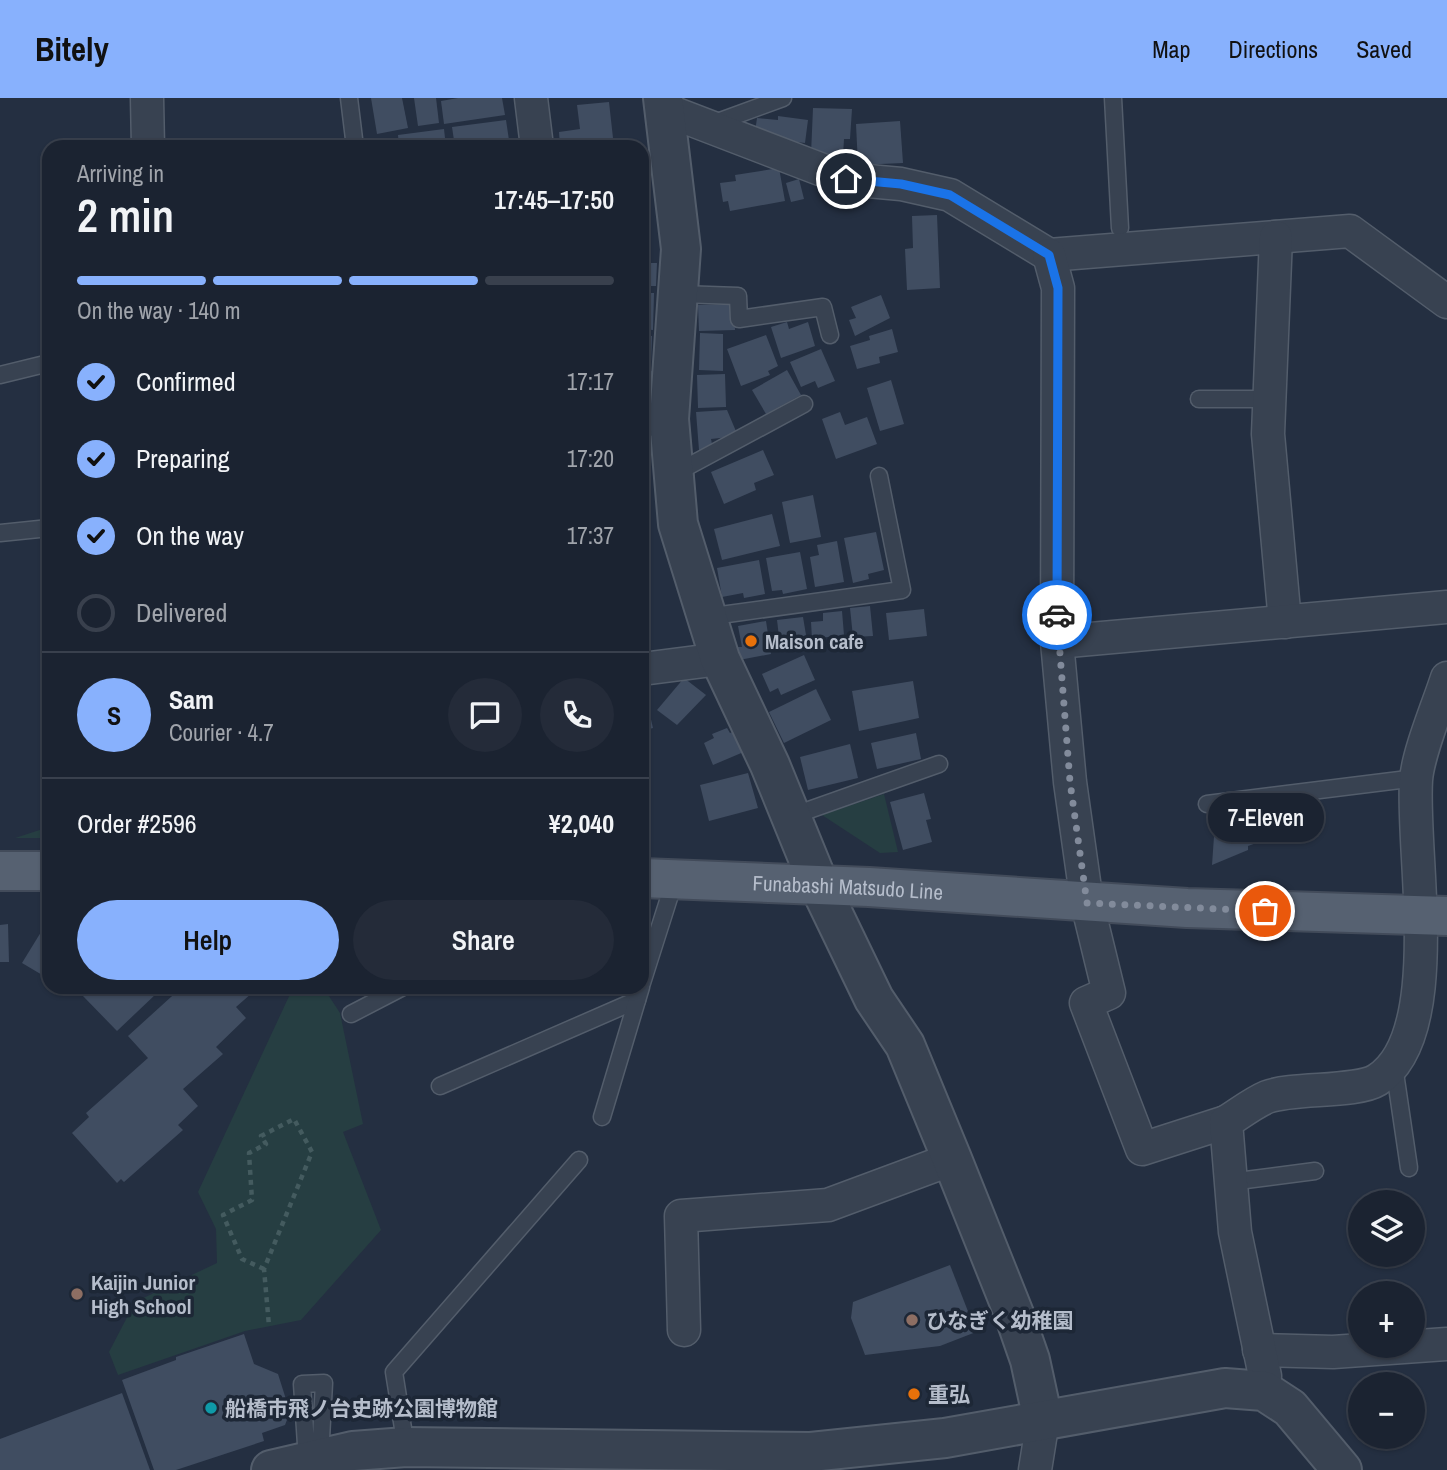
<!DOCTYPE html>
<html lang="en">
<head>
<meta charset="utf-8">
<style>
	:root { --surface:#1b2331; --page:#242b39; --text:#f1f3f6; --muted:#a0a4ab; --line:#39404d; --accent:#88b1fd }
	body { margin:0; font-family:"Archivo Narrow","Noto Sans JP",sans-serif; background:var(--page); color:var(--text); height:100vh; display:flex; flex-direction:column; font-size:26px; white-space:nowrap }
	* { box-sizing:border-box; margin:0 }
	p { font-size:23px; color:var(--muted) }
	.icon { flex:none; width:38px; height:38px; fill:none; stroke:currentColor; stroke-width:2; stroke-linecap:round; stroke-linejoin:round }
	.map { position:relative; flex:1; overflow:hidden }
	.details { position:absolute; left:42px; top:42px; width:607px; height:854px; display:flex; flex-direction:column; background:var(--surface); border-radius:21px; box-shadow:0 2px 5px #0004,0 0 0 2px var(--line) }
	.details>* { flex:none }
	.tools { position:absolute; left:1348px; top:1092px; display:grid; gap:14px }
	.tools a { display:grid; place-items:center; width:77px; height:77px; border-radius:50%; background:var(--surface); box-shadow:0 2px 5px #0004,0 0 0 2px var(--line); font-size:35px }
	.pin { position:absolute; display:grid; place-items:center; width:60px; height:60px; color:#fff; margin:-30px; border:4px solid #fff; border-radius:50%; box-shadow:0 2px 7px #0007 }
	.courier { position:absolute; display:grid; place-items:center; width:70px; height:70px; margin:-35px; border:5px solid #1a73e8; border-radius:50%; background:#fff; color:#222; box-shadow:0 2px 9px #0007 }
	.bubble { position:absolute; height:49px; border-radius:24px; background:var(--surface); box-shadow:0 2px 5px #0004,0 0 0 2px var(--line); font-size:23px; font-weight:600; line-height:49px; text-align:center }
	.head em { font-style:normal; font-weight:600 }
	.head div { display:flex; flex-direction:column-reverse }
	.head { display:flex; align-items:center; justify-content:space-between; height:119px; padding:0 35px }
	h1 { font-size:46px; font-weight:600; line-height:52px }
	.bar { display:grid; grid-template-columns:repeat(4,1fr); gap:10px 7px; align-content:center; height:84px; padding:0 35px }
	.bar i { height:9px; border-radius:5px; background:var(--line) }
	.bar .on { background:var(--accent) }
	.bar p { grid-column:span 4 }
	.line { display:flex; align-items:center; gap:18px; padding:0 35px; border-top:2px solid var(--line) }
	.line div { flex:1 }
	.round { display:grid; place-items:center; flex:none; width:74px; height:74px; border-radius:37px; background:var(--page) }
	ol { padding:0 35px; list-style:none }
	li { display:flex; align-items:center; gap:21px; height:77px }
	li p { margin-inline-start:auto }
	li .icon { padding:7px; border-radius:50%; background:var(--accent); color:#111; stroke-width:4 }
	li:last-child { color:var(--muted) }
	li i { width:38px; height:38px; border:4px solid var(--line); border-radius:50% }
	.action { display:flex; gap:14px; margin-top:auto; padding:14px 35px }
	.action a { flex:1; height:80px; border-radius:42px; background:var(--accent); color:#111; font-size:28px; font-weight:600; line-height:80px; text-align:center }
	.action a+a { background:var(--page); color:var(--text) }
	header { display:flex; align-items:center; gap:42px; box-sizing:border-box; height:98px; padding:0 35px; background:var(--accent); color:#111 }
	header strong { font-size:33px }
	nav { display:flex; gap:38px; margin-inline-start:auto; font-size:24px }
	.map>svg:first-child { display:block }
</style>
</head>
<body>
<header>
<strong>Bitely</strong>
<nav><a>Map</a><a>Directions</a><a>Saved</a></nav>
</header>
<div class="map">
<svg width="1447" height="1372" viewBox="0 0 1447 1372">
	<rect width="100%" height="100%" fill="#242f41"/>
	<!-- green -->
	<g fill="#263e42">
		<path d="M884,696L898,754L880,755L822,717Z"/>
		<path d="M49,729V740H15Z"/>
		<path d="M303,889H323L340,915L363,1026L343,1034L381,1132L301,1222L245,1233L118,1277L109,1254L135,1204L217,1165L216,1131L198,1094L291,894Z"/>
	</g>
	<!-- building -->
	<g fill="#404d61">
		<path d="M371,0H402L408,30L377,36Z"/>
		<path d="M414,0H436L439,25L418,28Z"/>
		<path d="M458,0H502L505,17L444,26L441,3Z"/>
		<path d="M609,4L614,49H560L559,34L580,31L577,7Z"/>
		<path d="M813,10L852,11L850,41H844L843,58L811,56Z"/>
		<path d="M778,18L808,22L805,45L762,40L755,34L757,20L778,22Z"/>
		<path d="M506,22L510,49H455L452,29Z"/>
		<path d="M900,23L903,65L858,67L856,26Z"/>
		<path d="M444,31L446,49H399L398,37Z"/>
		<path d="M779,70L785,103L730,113L728,103L723,104L720,85L736,83L735,77Z"/>
		<path d="M799,81L804,101L791,104L786,85Z"/>
		<path d="M937,117L940,190L907,192L905,151L913,150L912,118Z"/>
		<path d="M642,165H657L656,188H642Z"/>
		<path d="M642,195H654L653,232L642,231Z"/>
		<path d="M881,197L890,220L855,238L849,222L856,220L851,209Z"/>
		<path d="M734,206L735,232L699,233L698,207Z"/>
		<path d="M787,224L789,231L808,224L815,248L781,260L771,229Z"/>
		<path d="M892,231L898,254L879,259L880,265L857,271L850,248L870,242L869,238Z"/>
		<path d="M700,235L723,236V273L699,272Z"/>
		<path d="M642,237L652,238L651,268H642Z"/>
		<path d="M766,237L778,268L768,273L770,277L741,288L727,251Z"/>
		<path d="M821,251L835,283L818,290L815,283L801,289L790,264Z"/>
		<path d="M642,272L652,273V302H642Z"/>
		<path d="M787,272L801,297L766,316L752,292Z"/>
		<path d="M725,276L726,309L698,310L697,277Z"/>
		<path d="M891,282L904,326L880,333L867,290Z"/>
		<path d="M727,312L738,338L711,341L713,351L699,352L696,314Z"/>
		<path d="M840,314L845,327L867,319L877,346L836,361L822,321Z"/>
		<path d="M763,352L774,377L754,385L756,392L724,406L711,374Z"/>
		<path d="M813,397L821,439L790,445L782,404Z"/>
		<path d="M772,416L780,448L722,462L714,431Z"/>
		<path d="M876,434L884,472L868,476L869,481L853,485L844,440Z"/>
		<path d="M837,443L844,484L815,489L810,459L819,457L817,447Z"/>
		<path d="M800,454L807,491L783,496L782,492L772,493L766,460Z"/>
		<path d="M759,462L765,496L744,500L743,495L722,499L717,470Z"/>
		<path d="M870,508L873,538L853,539L850,510Z"/>
		<path d="M924,511L927,538L889,542L886,515Z"/>
		<path d="M842,513L844,537L812,541L811,524L823,523V515Z"/>
		<path d="M803,519L807,543L780,547L777,522Z"/>
		<path d="M766,523L771,556L739,562L737,549H742L738,528Z"/>
		<path d="M804,557L815,582L781,597L778,590L770,594L762,576Z"/>
		<path d="M684,580L706,597L677,627L657,612Z"/>
		<path d="M913,583L919,620L859,633L852,593Z"/>
		<path d="M816,591L831,622L784,645L769,614Z"/>
		<path d="M642,596H645L653,630L642,633Z"/>
		<path d="M727,630L730,635L738,632L746,653L713,667L704,645L714,640L712,636Z"/>
		<path d="M916,635L921,661L877,671L871,645Z"/>
		<path d="M850,646L858,680L808,692L800,659Z"/>
		<path d="M748,675L758,710L709,723L700,687Z"/>
		<path d="M924,695L931,721L926,722L932,744L903,752L890,704Z"/>
		<path d="M1304,701L1310,726L1248,748V752L1212,767L1216,710Z"/>
		<path d="M49,821V881L22,865Z"/>
		<path d="M8,826L9,864H0V827Z"/>
		<path d="M91,889H151L157,895L117,933L82,897Z"/>
		<path d="M182,889H259L236,909L246,920L216,949L223,956L183,991L198,1008L178,1027L183,1032L124,1084L121,1081L117,1085L72,1035L89,1019L86,1015L148,960L128,938Z"/>
		<path d="M950,1167L976,1234L940,1248L865,1257L851,1220L853,1204Z"/>
		<path d="M244,1236L254,1266L278,1276L290,1314L285,1327L262,1335L264,1343L176,1372H154L122,1282L176,1262V1259Z"/>
		<path d="M122,1295L150,1372H0V1341Z"/>
	</g>
	<g fill="none" stroke-linecap="round" stroke-linejoin="round">
		<defs>
			<g id="service">
				<path d="M349,0L355,49"/>
				<path d="M1113,0L1120,130"/>
				<path d="M712,26L783,0"/>
				<path d="M680,196L738,198L739,221L823,209L830,237"/>
				<path d="M0,277L49,265"/>
				<path d="M1199,301H1269"/>
				<path d="M674,376L804,306"/>
				<path d="M0,435L49,430"/>
				<path d="M706,519L902,492L879,378"/>
				<path d="M1207,706L1416,680"/>
				<path d="M792,718L939,666"/>
				<path d="M642,885L675,781"/>
				<path d="M351,916L403,889"/>
				<path d="M1394,968L1409,1070"/>
				<path d="M440,988L637,902"/>
				<path d="M602,1019L641,889"/>
				<path d="M1230,1084L1315,1073"/>
				<path d="M406,1349L394,1274L579,1062"/>
				<path d="M307,1362L302,1286L324,1285L320,1359"/>
			</g>
			<g id="minor">
				<path d="M147,0L148,49"/>
				<path d="M531,0L537,49"/>
				<path d="M666,12L846,81L901,86L950,97L1049,157L1350,133L1447,204"/>
				<path d="M1276,139L1268,336L1285,524"/>
				<path d="M1049,157L1058,190L1057,544L1070,684L1087,805L1109,895L1086,905L1142,1051L1226,1024"/>
				<path d="M642,322L669,321"/>
				<path d="M1057,544L1447,509"/>
				<path d="M642,571L720,561"/>
				<path d="M684,1232L681,1118L828,1107L952,1061"/>
				<path d="M1259,1252L1333,1254L1447,1246"/>
				<path d="M1264,1293L1265,1278L1235,1134L1226,1024C1239,1016 1253,1005 1267,999C1293,989 1356,995 1377,982C1447,938 1411,756 1416,682C1418,655 1438,608 1447,580"/>
				<path d="M1035,1372L1043,1322"/>
			</g>
			<g id="tertiary">
				<path d="M663,0L681,151L669,321L678,426L720,561L770,667L819,787L874,901L905,947L952,1061L1014,1216L1030,1262L1043,1322"/>
				<path d="M271,1372L353,1353L406,1349L811,1354L945,1340L1225,1290L1264,1293L1290,1310L1342,1372"/>
			</g>
			<g id="primary">
				<path d="M0,773H49"/>
				<path id="s1" d="M642,780L869,789L1187,810L1447,818"/>
			</g>
		</defs>
		<!-- service casing -->
		<use href="#service" stroke="#535d6b" stroke-width="19"/>
		<!-- minor casing -->
		<use href="#minor" stroke="#535d6b" stroke-width="35"/>
		<!-- tertiary casing -->
		<use href="#tertiary" stroke="#535d6b" stroke-width="42"/>
		<!-- primary casing -->
		<use href="#primary" stroke="#424b5a" stroke-width="42"/>
		<!-- path -->
		<path stroke="#445b5f" stroke-width="4.5" stroke-dasharray="5 5" stroke-linecap="butt" d="M264,1171L242,1161L223,1117L252,1102L249,1055L266,1046L261,1038L294,1021L312,1054L264,1171L269,1228"/>
		<!-- service -->
		<use href="#service" stroke="#384251" stroke-width="16"/>
		<!-- minor -->
		<use href="#minor" stroke="#384251" stroke-width="32"/>
		<!-- tertiary -->
		<use href="#tertiary" stroke="#384251" stroke-width="38"/>
		<!-- primary -->
		<use href="#primary" stroke="#566171" stroke-width="38"/>
	</g>
	<g fill="none" stroke-linecap="round" stroke-linejoin="round">
		<!-- done -->
		<path stroke="#828b9b" stroke-width="7" stroke-dasharray="0 12.6" d="M1057,517L1070,684L1087,805L1265,813"/>
		<!-- route -->
		<path stroke="#1a73e8" stroke-width="9" d="M846,81L901,86L950,97L1049,157L1058,190L1057,517"/>
	</g>
	<!-- markers -->
	<g fill="#e8710a" stroke="#1d2736" stroke-width="2.5">
		<circle cx="751" cy="543" r="7"/>
		<circle cx="914" cy="1296" r="7"/>
	</g>
	<g fill="#8d6e63" stroke="#1d2736" stroke-width="2.5">
		<circle cx="77" cy="1196" r="7"/>
		<circle cx="912" cy="1222" r="7"/>
	</g>
	<circle fill="#0f9aa8" stroke="#1d2736" stroke-width="2.5" cx="211" cy="1310" r="7"/>
	<g text-anchor="middle" dominant-baseline="central" stroke-width="7" stroke-linejoin="round" paint-order="stroke">
		<!-- poi labels -->
		<g font-size="21" font-weight="bold" fill="#b5bdcb" stroke="#1d2736" text-anchor="start">
			<text x="765" y="543">Maison cafe</text>
			<text x="91" y="1184">Kaijin Junior<tspan x="91" dy="24">High School</tspan></text>
			<text x="926" y="1222">ひなぎく幼稚園</text>
			<text x="928" y="1296">重弘</text>
			<text x="225" y="1310">船橋市飛ノ台史跡公園博物館</text>
		</g>
		<!-- street labels -->
		<g font-size="21" fill="#b5bdcb" stroke="#1d2736">
			<text stroke="none"><textPath href="#s1" startOffset="206">Funabashi Matsudo Line</textPath></text>
		</g>
	</g>
</svg>
<div class="tools">
<a><svg class="icon" aria-label="layers" viewBox="0 0 24 24"><path d="M12 4l9 5-9 5-9-5zM3 14l9 5 9-5"/></svg></a>
<a>+</a>
<a>−</a>
</div>
<div class="pin" style="left:1265px;top:813px;background:#ea580c"><svg class="icon" aria-label="bag" viewBox="0 0 24 24"><path d="M5 8h14l-1 12H6zM9 8a3 3 0 0 1 6 0"/></svg></div>
<div class="pin" style="left:846px;top:81px;background:#1f2937"><svg class="icon" aria-label="home" viewBox="0 0 24 24"><path d="M3 11l9-7 9 7M6 9v11h12V9"/></svg></div>
<div class="courier" style="left:1057px;top:517px"><svg class="icon" aria-label="car" viewBox="0 0 24 24"><path d="M5 17H2v-5l4-1 3-4h7l3 4 3 1v5h-3M9 17h6M6 11h13"/><circle cx="7" cy="17" r="2"/><circle cx="17" cy="17" r="2"/></svg></div>
<div class="bubble" style="left:1208px;top:695px;width:116px">7-Eleven</div>
<section class="details">
<div class="head"><div><h1>2 min</h1><p>Arriving in</p></div><em>17:45–17:50</em></div>
<div class="bar"><i class="on"></i><i class="on"></i><i class="on"></i><i></i><p>On the way · 140 m</p></div>
<ol>
<li><svg class="icon" aria-label="check" viewBox="0 0 24 24"><path d="M5 12l5 5 9-10"/></svg>Confirmed<p>17:17</p></li>
<li><svg class="icon" aria-label="check" viewBox="0 0 24 24"><path d="M5 12l5 5 9-10"/></svg>Preparing<p>17:20</p></li>
<li><svg class="icon" aria-label="check" viewBox="0 0 24 24"><path d="M5 12l5 5 9-10"/></svg>On the way<p>17:37</p></li>
<li><i></i>Delivered</li>
</ol>
<div class="line" style="height:126px"><b class="round" style="background:var(--accent);color:#111">S</b><div><b>Sam</b><p>Courier · 4.7</p></div><a class="round"><svg class="icon" aria-label="chat" viewBox="0 0 24 24"><path d="M4 5h16v11H9l-5 4z"/></svg></a><a class="round"><svg class="icon" aria-label="phone" viewBox="0 0 24 24"><path d="M5 4h4l2 5-3 2q2 4 5 5l2-3 5 2v4C11 20 4 13 5 4z"/></svg></a></div>
<div class="line" style="height:91px"><div>Order #2596</div><b>¥2,040</b></div>
<div class="action"><a>Help</a><a>Share</a></div>
</section>
</div>
</body>
</html>
